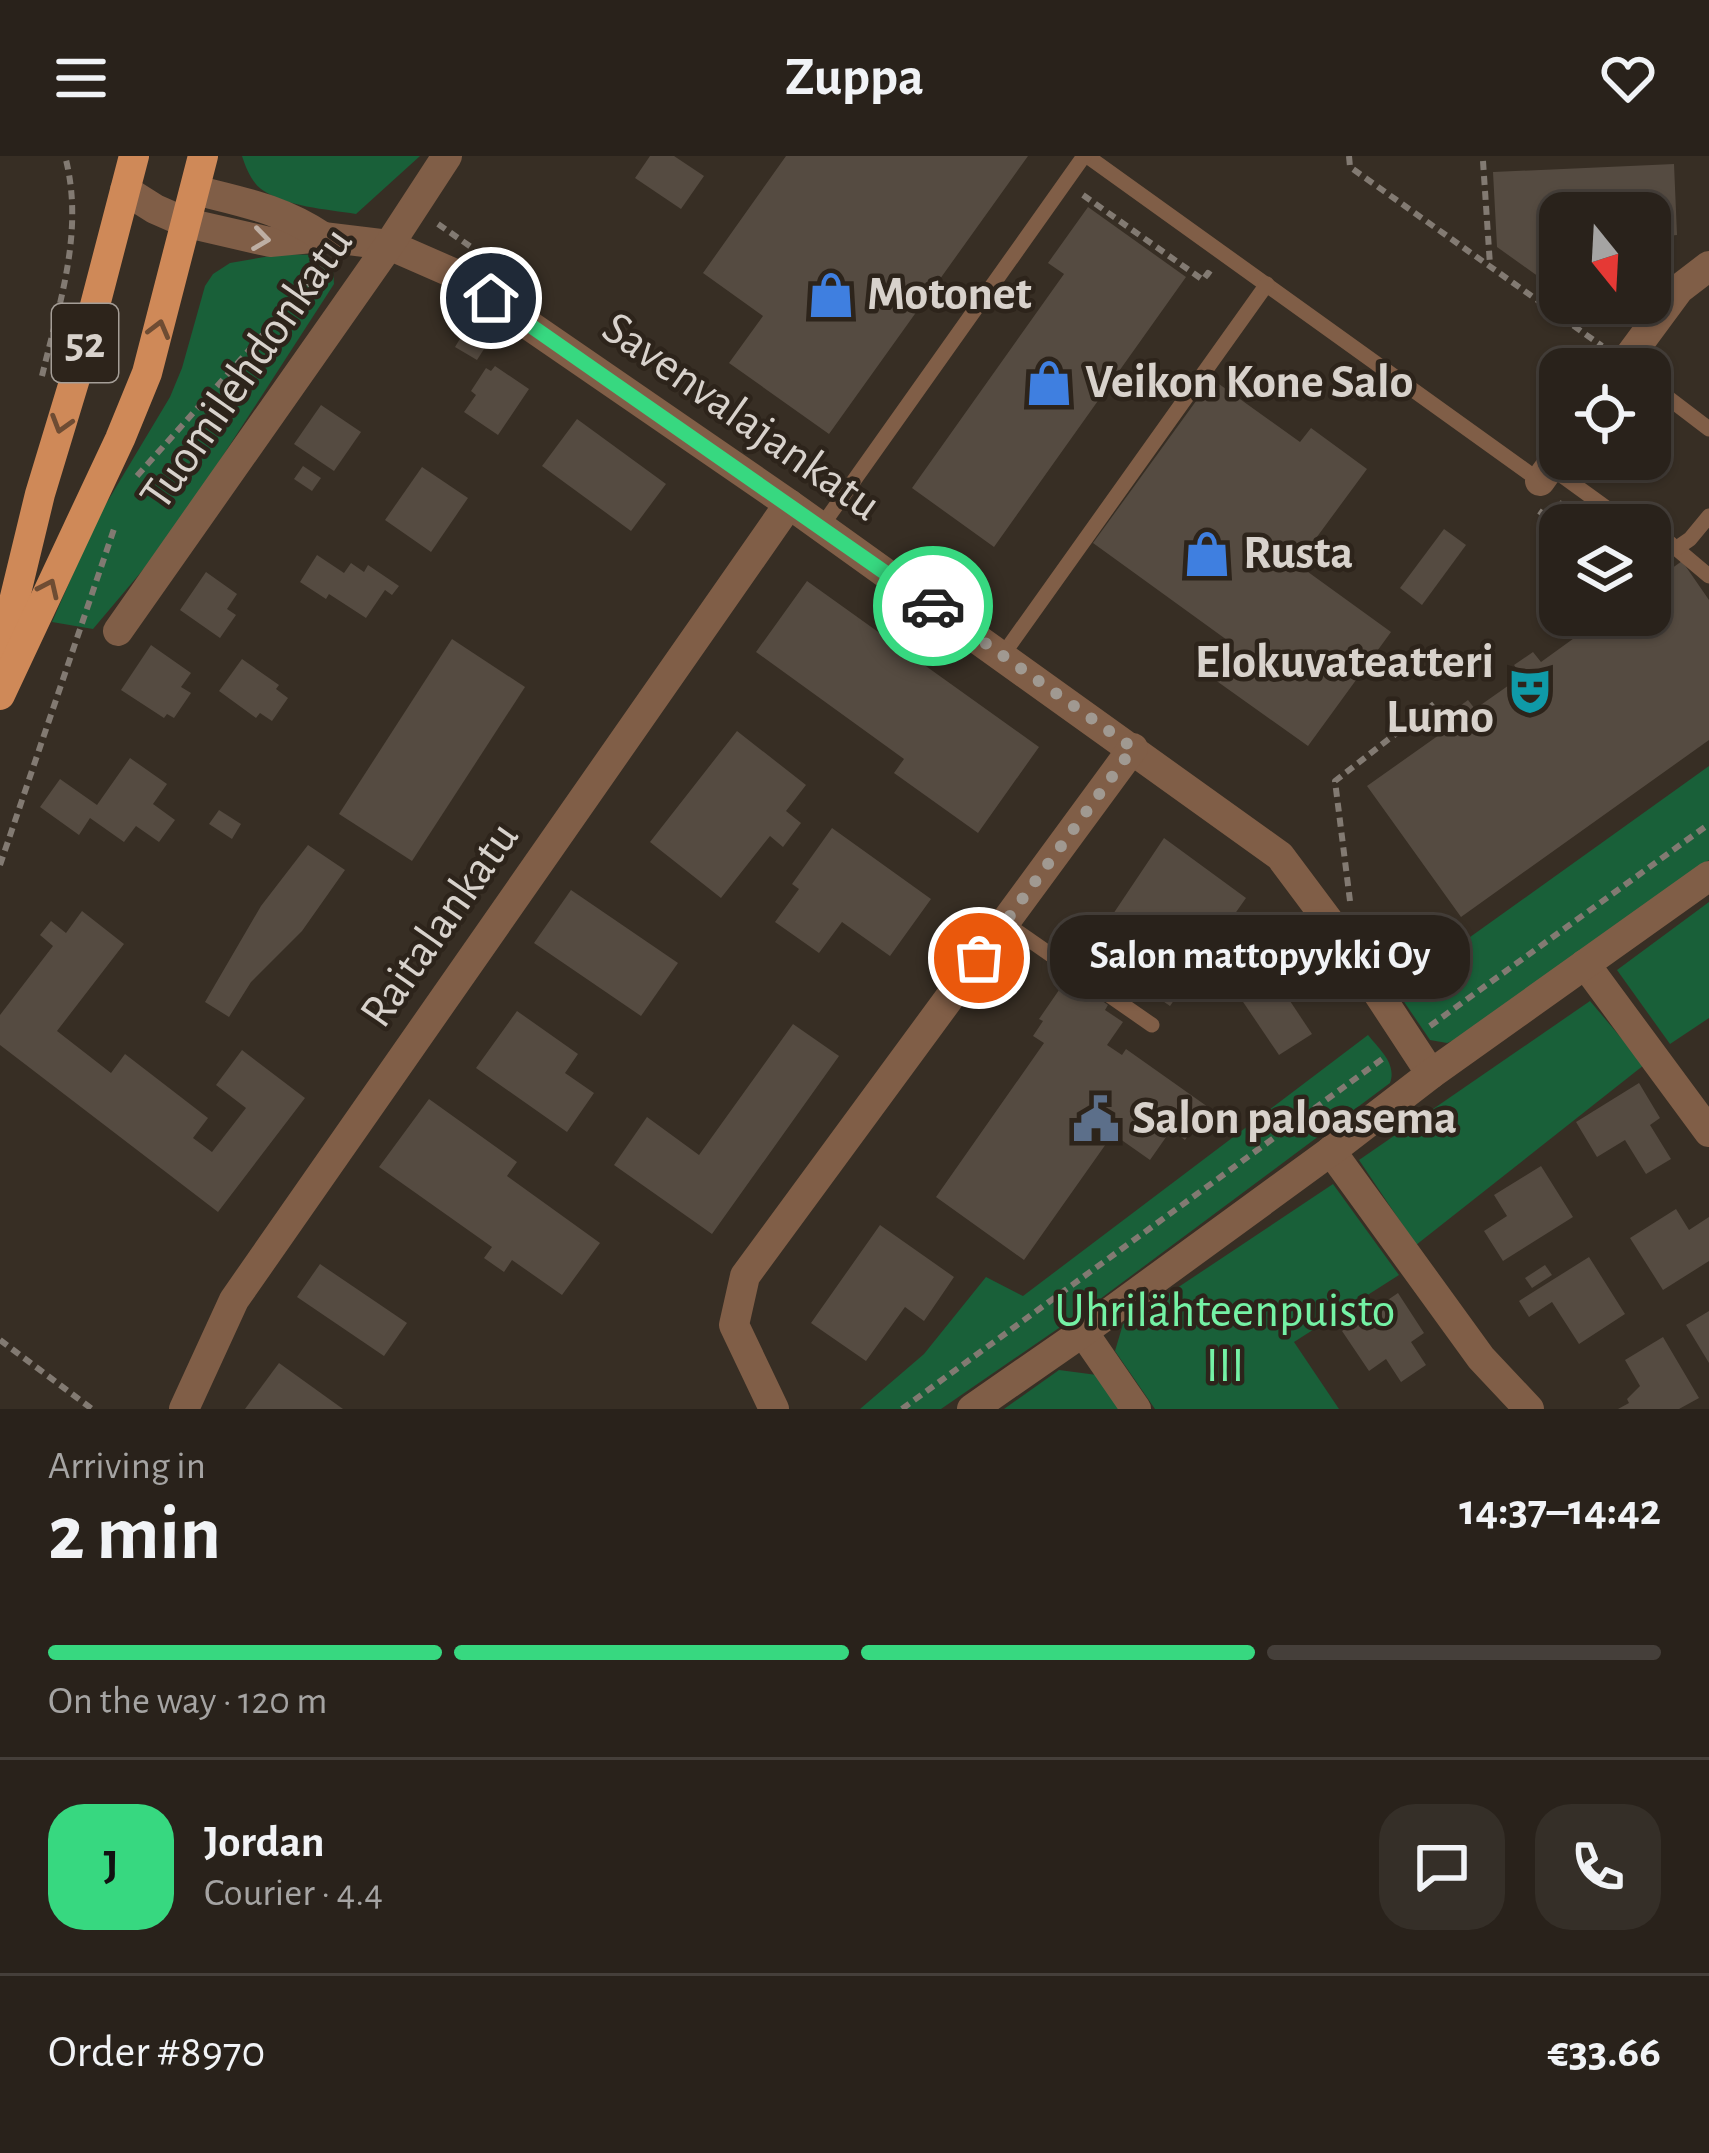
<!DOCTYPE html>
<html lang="en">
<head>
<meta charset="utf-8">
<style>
	:root { --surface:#29221b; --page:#352f28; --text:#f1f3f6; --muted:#a5a4a3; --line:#453f3a; --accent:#37d880 }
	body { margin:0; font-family:"Alegreya Sans",sans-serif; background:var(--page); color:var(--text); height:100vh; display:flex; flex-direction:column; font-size:45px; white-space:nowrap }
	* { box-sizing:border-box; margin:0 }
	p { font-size:39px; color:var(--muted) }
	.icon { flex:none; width:66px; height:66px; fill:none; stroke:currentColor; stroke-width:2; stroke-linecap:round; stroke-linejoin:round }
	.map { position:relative; height:1253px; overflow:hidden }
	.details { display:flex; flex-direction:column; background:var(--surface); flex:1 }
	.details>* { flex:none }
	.needle { width:78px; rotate:162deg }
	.controls { position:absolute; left:1539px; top:36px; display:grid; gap:24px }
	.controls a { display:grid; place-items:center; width:132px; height:132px; border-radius:24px; background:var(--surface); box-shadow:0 3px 9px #0004,0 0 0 3px var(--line); font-size:60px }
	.pin { position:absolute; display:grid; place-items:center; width:102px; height:102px; color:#fff; margin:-51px; border:6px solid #fff; border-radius:50%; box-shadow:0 3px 12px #0007 }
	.courier { position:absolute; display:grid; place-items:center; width:120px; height:120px; margin:-60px; border:9px solid #37d880; border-radius:50%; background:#fff; color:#222; box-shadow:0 3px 15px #0007 }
	.bubble { position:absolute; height:84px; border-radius:36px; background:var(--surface); box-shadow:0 3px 9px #0004,0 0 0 3px var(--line); font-size:39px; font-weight:700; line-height:84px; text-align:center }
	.summary em { font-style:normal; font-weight:700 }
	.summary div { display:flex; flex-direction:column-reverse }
	.summary { display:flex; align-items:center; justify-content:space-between; height:204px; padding:0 48px }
	h1 { font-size:78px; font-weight:700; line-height:90px }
	.bar { display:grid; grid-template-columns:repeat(4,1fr); gap:18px 12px; align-content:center; height:144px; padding:0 48px }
	.bar i { height:15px; border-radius:9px; background:var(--line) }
	.bar .on { background:var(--accent) }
	.bar p { grid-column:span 4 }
	.line { display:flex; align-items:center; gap:30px; padding:0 48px; border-top:3px solid var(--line) }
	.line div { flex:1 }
	.round { display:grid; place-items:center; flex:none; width:126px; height:126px; border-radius:36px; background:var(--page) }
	header { display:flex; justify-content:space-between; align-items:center; height:156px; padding:0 48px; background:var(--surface); font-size:54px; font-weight:700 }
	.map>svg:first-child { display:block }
</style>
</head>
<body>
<header><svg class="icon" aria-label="menu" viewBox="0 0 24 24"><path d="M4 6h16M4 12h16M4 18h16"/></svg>Zuppa<svg class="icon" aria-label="heart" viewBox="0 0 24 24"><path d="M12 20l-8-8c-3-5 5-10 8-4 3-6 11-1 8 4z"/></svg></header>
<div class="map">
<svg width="1709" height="1253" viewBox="0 0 1709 1253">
	<rect width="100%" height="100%" fill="#372e24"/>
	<!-- green -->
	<g fill="#196039">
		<path d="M242,0H420L356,58C326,53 286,51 261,33C251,25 246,12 242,0Z"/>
		<path d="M282,98L316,99L333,113L334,128L169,383L93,473L52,466L97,363L170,241L182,212L205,130L213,118L230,107Z"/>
		<path d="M1709,610V704L1465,880L1447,887L1430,884L1396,834Z"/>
		<path d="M1709,746V862L1670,888L1617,814Z"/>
		<path d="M1590,845L1644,909L1416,1089L1359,1004Z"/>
		<path d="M1368,879C1380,894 1397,908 1390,927L1088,1152L941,1253H860L924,1198L986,1121L1023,1140Z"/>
		<path d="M1333,1028L1399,1119L1294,1186L1339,1253H1155L1115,1195L1123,1168Z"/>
		<path d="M1059,1214L1097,1219L1121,1253H1004Z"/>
	</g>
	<!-- building -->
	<g fill="#554b41">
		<path d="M650,0H674L704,20L681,53L635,22Z"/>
		<path d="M786,0H1028L829,278L729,207L763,160L703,117Z"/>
		<path d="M1674,8L1677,79L1667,80L1650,104V57H1560V136L1497,91L1493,16Z"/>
		<path d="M1088,51L1186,121L994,391L912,332L1064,118L1048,107Z"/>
		<path d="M1575,147H1618L1603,168Z"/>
		<path d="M469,168L491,182L477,204L455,191Z"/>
		<path d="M495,210L529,233L498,279L464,256L476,239L471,235L486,212L491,215Z"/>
		<path d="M1212,223L1300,286L1311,272L1367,313L1297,408L1391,476L1308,590L1204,516L1227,484L1093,387Z"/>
		<path d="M321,249L361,276L334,315L294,288Z"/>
		<path d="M577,263L666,328L631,375L542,310Z"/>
		<path d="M303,310L321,322L312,335L294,323Z"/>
		<path d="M422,311L468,342L431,396L385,364Z"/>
		<path d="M1444,373L1466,389L1422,449L1400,432Z"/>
		<path d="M317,399L344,417L351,407L364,416L368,409L399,430L392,439L385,434L366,462L329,438L326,443L300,426Z"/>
		<path d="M1682,405L1709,444V584L1461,761L1367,630L1456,567L1449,558L1468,544L1475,553L1522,520L1514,509L1533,496L1541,506L1606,459H1650V428Z"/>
		<path d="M206,416L237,438L227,453L236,459L220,482L180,454Z"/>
		<path d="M807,425L1039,591L978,677L894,617L904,603L756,496Z"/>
		<path d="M452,483L525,531L412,705L339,658Z"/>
		<path d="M151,489L191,517L181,531L191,537L174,562L167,558L164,562L121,534Z"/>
		<path d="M242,503L279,529L276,533L288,542L272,565L260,557L256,562L219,535Z"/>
		<path d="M737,575L806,629L786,655L801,667L783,691L770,680L721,742L650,686Z"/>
		<path d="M130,602L167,628L153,648L175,664L159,686L136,670L124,686L90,662L79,679L40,651L60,623L97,649Z"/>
		<path d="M219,654L241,668L232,683L209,668Z"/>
		<path d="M832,672L931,743L890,800L842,766L819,797L775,766L799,733L792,728Z"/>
		<path d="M1164,682L1246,742L1170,850L1126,820L1139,805L1099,779Z"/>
		<path d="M308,689L345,714L302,775L251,826L229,861L205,846L261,750Z"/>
		<path d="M571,734L678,807L641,860L534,787Z"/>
		<path d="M82,755L124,788L57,875L111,917L125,898L208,962L193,982L212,996L246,952L216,929L242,894L305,942L218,1056L0,889V859L53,790L40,779L51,765L66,777Z"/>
		<path d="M1270,815L1312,878L1279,899L1237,837Z"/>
		<path d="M1068,821L1108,849L1105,854L1123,866L1107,889L1122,899L1126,893L1208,951L1185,984L1171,974L1150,1004L1113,978L1024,1104L936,1041L1044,887L1033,880L1043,865L1039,863Z"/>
		<path d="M517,855L578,898L565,917L594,937L567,976L476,912Z"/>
		<path d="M793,868L839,900L712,1078L614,1009L647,961L699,999Z"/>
		<path d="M1639,927L1660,962L1650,969L1671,1003L1646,1018L1625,984L1597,1001L1576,966Z"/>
		<path d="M429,943L517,1006L507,1020L600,1087L562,1139L512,1104L504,1116L484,1102L492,1091L379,1011Z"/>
		<path d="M1541,1010L1573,1061L1503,1105L1484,1075L1507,1060L1494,1039Z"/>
		<path d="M1676,1053L1689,1074L1709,1061V1105L1663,1134L1630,1082Z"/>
		<path d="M880,1069L954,1121L924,1165L905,1151L866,1205L811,1167Z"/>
		<path d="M1589,1101L1625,1158L1579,1188L1552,1146L1529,1161L1519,1145Z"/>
		<path d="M320,1108L407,1167L384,1200L297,1141Z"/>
		<path d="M1545,1109L1552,1119L1532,1132L1525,1122Z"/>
		<path d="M1398,1137L1424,1177L1411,1186L1426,1209L1401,1226L1386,1203L1369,1215L1342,1175Z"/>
		<path d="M1709,1155V1207L1686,1169Z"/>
		<path d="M1663,1181L1699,1242L1679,1253H1618L1629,1247L1627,1243L1640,1230L1625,1204Z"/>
		<path d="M279,1207L343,1253H245Z"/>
	</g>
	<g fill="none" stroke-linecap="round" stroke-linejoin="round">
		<!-- path -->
		<g stroke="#827a72" stroke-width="6" stroke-dasharray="9 6" stroke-linecap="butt">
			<path d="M1349,0L1350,11L1602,190"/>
			<path d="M1483,5L1490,109"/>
			<path d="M1083,39L1203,124L1208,117L1212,120"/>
			<path d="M438,68L471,91"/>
			<path d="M42,220C59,148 85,75 65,0"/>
			<path d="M137,320L324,110"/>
			<path d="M1539,355L1550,363L1563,346"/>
			<path d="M0,709L115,370"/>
			<path d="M1350,745L1335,625L1434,548"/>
			<path d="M1430,870L1709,668"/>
			<path d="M0,1184L92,1253"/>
			<path d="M902,1253L1385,901"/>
		</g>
		<!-- lane -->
		<g stroke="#805e47" stroke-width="15">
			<path d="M1087,0L1540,325"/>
			<path d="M1650,228L1709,273"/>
			<path d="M1550,311L1630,369"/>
			<path d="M821,371L1084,0"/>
			<path d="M1650,380L1665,383L1709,420"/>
			<path d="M1677,392L1690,383L1709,360"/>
			<path d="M1002,500L1267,128"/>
			<path d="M1005,767L1152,869"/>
		</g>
		<!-- street -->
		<g stroke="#805e47" stroke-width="30">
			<path d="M125,34L155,53L187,67L270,86L323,81L389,89L453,117L789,348L1280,700L1345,787L1431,918"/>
			<path d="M195,34C242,46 282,53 323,81"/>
			<path d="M1620,213L1679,133L1709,110"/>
			<path d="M1540,325L1560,297"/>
			<path d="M118,475L389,89L447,0"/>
			<path d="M1585,808L1709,976"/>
			<path d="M1331,995L1481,1202L1529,1253"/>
			<path d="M1083,1176L1136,1253"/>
			<path d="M184,1253L234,1144L789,348"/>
			<path d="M774,1253L734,1169L745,1120L1133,592"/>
			<path d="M972,1253L1083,1176L1331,995L1431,918L1709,720"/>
		</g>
		<!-- primary -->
		<g stroke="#cf8958" stroke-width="30">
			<path d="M0,503L40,338L81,203L134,0"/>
			<path d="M0,539L120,283L147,217L203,0"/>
		</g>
	</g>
	<!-- one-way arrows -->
	<defs><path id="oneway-chevron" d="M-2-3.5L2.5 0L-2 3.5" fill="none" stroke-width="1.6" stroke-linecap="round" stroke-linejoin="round" transform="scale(3)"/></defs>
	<use stroke="#beafa4" href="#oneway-chevron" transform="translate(261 83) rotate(8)"/>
	<g stroke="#6e4c33">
		<use href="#oneway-chevron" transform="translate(159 173) rotate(-75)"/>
		<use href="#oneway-chevron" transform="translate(61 268) rotate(107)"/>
		<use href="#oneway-chevron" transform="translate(49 432) rotate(-65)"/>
	</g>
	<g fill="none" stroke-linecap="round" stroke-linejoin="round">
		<!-- done -->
		<path stroke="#a09991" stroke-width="12" stroke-dasharray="0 21.6" d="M933,450L1133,592L979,802"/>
		<!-- route -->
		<path stroke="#37d880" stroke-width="15" d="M491,142L933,450"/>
	</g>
	<!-- icons -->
	<defs>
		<symbol id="shop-bare" viewBox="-9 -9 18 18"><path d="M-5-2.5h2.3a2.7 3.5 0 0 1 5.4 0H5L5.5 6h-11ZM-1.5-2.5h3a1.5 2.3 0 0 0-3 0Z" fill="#3f7fe0" stroke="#2d241b" stroke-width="2.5" paint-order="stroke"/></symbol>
		<symbol id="theatre-bare" viewBox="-9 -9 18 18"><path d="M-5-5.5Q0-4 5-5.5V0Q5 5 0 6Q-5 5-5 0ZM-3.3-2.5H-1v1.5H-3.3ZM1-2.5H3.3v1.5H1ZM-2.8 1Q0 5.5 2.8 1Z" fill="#0f9aa8" stroke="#2d241b" stroke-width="2.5" paint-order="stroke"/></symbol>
		<symbol id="civic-bare" viewBox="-9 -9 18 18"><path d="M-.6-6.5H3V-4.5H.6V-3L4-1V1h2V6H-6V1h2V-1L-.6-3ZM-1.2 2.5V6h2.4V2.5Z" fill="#5c6f8a" stroke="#2d241b" stroke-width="2.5" paint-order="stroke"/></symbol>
	</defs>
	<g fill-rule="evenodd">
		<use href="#shop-bare" x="798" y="106" width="66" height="66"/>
		<use href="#shop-bare" x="1016" y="194" width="66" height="66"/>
		<use href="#shop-bare" x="1174" y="365" width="66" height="66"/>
		<use href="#theatre-bare" x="1497" y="502" width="66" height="66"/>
		<use href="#civic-bare" x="1063" y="930" width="66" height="66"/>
	</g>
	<g text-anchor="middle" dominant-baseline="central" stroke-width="9" stroke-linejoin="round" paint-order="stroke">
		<!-- shield labels -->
		<rect fill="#2d241b" stroke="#a59e97" stroke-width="3" x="52" y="148" width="66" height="78" rx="9"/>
		<g font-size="45" font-weight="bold" fill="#d8d2cc">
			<text x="85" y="187">52</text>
		</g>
		<!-- poi labels -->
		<g font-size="48" font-weight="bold" fill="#d8d2cc" stroke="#2d241b" text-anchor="start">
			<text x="867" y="139">Motonet</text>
			<text x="1085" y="227">Veikon Kone Salo</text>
			<text x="1243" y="398">Rusta</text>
			<text x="1494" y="507" text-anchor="end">Elokuvateatteri<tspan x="1494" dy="55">Lumo</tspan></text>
			<text x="1132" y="963">Salon paloasema</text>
		</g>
		<!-- street labels -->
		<g font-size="48" fill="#d8d2cc" stroke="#2d241b">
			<text transform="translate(247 213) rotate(-55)">Tuomilehdonkatu</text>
			<text transform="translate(741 261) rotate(35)">Savenvalajankatu</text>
			<text transform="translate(440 769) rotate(-55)">Raitalankatu</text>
		</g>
		<!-- park labels -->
		<g font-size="48" fill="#74f2a5" stroke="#2d241b">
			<text x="1225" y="1156">Uhrilähteenpuisto<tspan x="1225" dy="55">III</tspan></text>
		</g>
	</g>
</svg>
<div class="controls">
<a><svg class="needle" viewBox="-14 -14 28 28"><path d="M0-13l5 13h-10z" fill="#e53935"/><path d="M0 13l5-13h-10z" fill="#a5a4a3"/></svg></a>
<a><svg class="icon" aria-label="locate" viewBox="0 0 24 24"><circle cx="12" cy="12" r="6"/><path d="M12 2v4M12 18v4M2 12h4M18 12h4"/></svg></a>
<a><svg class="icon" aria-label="layers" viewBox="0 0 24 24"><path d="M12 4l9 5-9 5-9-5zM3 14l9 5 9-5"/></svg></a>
</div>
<div class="pin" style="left:979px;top:802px;background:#ea580c"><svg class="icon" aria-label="bag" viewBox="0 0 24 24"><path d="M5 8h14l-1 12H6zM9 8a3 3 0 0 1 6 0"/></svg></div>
<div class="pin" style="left:491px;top:142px;background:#1f2937"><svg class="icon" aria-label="home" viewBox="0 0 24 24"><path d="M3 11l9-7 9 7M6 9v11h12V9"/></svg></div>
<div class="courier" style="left:933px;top:450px"><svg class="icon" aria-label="car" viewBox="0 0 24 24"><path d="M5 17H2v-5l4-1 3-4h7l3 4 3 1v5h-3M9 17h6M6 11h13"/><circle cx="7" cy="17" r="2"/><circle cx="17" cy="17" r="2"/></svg></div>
<div class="bubble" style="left:1050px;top:759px;width:420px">Salon mattopyykki Oy</div>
</div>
<section class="details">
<div class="summary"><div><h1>2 min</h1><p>Arriving in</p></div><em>14:37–14:42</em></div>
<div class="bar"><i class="on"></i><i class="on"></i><i class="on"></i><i></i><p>On the way · 120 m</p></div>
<div class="line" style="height:216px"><b class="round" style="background:var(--accent);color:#111">J</b><div><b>Jordan</b><p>Courier · 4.4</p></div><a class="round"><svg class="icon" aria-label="chat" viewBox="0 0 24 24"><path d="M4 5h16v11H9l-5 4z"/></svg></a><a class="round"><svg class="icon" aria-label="phone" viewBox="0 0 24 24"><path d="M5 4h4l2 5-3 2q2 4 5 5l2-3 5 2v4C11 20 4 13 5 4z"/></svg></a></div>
<div class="line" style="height:156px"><div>Order #8970</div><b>€33.66</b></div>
</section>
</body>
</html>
